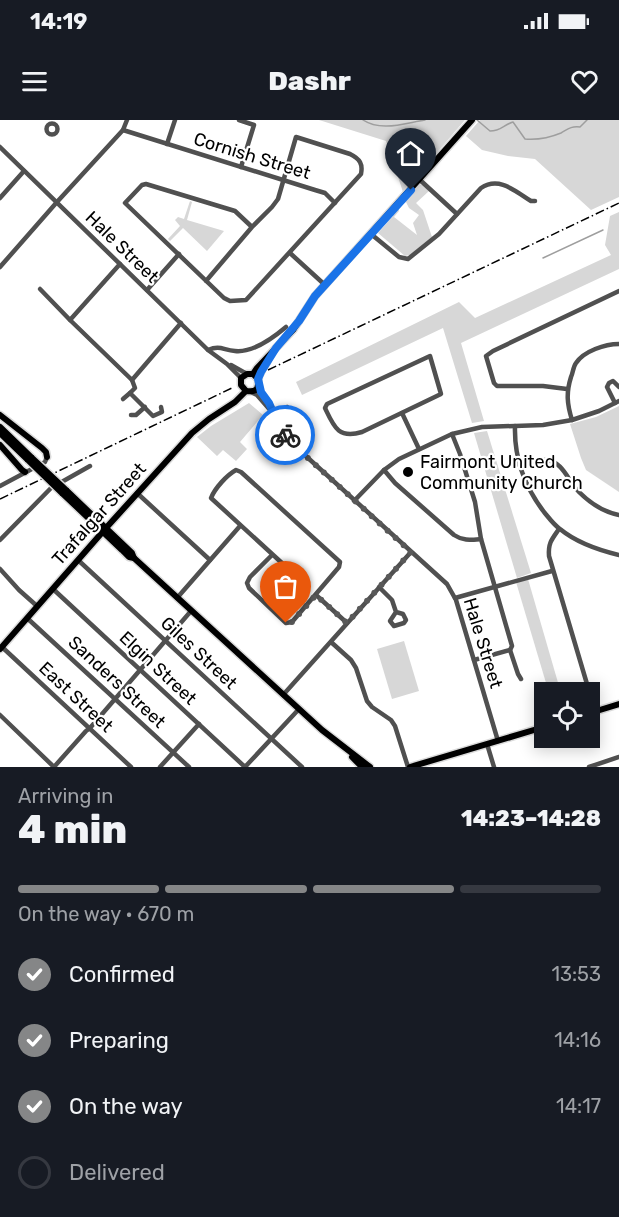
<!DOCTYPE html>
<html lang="en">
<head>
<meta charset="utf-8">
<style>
	:root { --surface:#171b24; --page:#242831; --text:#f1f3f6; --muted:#9ea1a6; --line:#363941; --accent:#858687 }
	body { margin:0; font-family:Rubik,sans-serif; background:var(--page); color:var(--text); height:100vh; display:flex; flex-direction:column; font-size:22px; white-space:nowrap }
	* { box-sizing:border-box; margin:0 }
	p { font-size:20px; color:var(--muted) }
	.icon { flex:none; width:33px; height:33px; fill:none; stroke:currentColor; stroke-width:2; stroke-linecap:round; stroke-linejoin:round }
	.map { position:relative; height:647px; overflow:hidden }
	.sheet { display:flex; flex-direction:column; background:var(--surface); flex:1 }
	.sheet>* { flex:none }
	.controls { position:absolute; left:534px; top:562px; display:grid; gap:12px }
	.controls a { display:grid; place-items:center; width:66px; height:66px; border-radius:0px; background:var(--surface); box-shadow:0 3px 15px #0003; font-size:30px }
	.pin { position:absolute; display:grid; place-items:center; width:51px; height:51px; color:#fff; margin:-62px -26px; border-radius:50% 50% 50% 0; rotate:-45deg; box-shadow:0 0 6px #0007 }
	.pin .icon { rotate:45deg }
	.courier { position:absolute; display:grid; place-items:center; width:60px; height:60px; margin:-30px; border:4px solid #1a73e8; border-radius:50%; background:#fff; color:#222; box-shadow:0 2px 8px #0007 }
	.head em { font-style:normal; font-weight:800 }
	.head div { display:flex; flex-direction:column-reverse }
	.head { display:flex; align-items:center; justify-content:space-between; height:102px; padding:0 18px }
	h1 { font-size:39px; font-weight:800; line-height:45px }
	.bar { display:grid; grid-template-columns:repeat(4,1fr); gap:9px 6px; align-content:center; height:72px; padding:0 18px }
	.bar i { height:8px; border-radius:4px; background:var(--line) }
	.bar .active { background:var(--accent) }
	.bar p { grid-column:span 4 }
	ol { padding:0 18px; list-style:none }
	li { display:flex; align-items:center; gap:18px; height:66px }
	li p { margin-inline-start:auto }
	li .icon { padding:6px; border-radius:50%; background:var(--accent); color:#fff; stroke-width:4 }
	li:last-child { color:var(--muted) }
	li i { width:33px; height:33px; border:3px solid var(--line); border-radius:50% }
	.status { display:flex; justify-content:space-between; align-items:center; height:42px; padding:0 30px; background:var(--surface); direction:ltr }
	.status svg { height:16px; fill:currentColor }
	header { display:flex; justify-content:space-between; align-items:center; height:78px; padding:0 18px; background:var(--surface); font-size:27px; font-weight:800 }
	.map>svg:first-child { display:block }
</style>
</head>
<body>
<div class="status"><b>14:19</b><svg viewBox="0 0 49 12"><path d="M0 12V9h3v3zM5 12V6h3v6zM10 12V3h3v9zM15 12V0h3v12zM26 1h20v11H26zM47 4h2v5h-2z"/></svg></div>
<header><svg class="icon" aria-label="menu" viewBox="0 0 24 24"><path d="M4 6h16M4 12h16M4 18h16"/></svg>Dashr<svg class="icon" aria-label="heart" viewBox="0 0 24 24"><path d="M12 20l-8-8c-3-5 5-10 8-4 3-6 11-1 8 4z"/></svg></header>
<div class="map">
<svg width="619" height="647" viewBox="0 0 619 647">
	<rect width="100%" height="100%" fill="#fff"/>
	<!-- green -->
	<g fill="#d7d7d7">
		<path d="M319,0H465L403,72L386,21Z"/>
		<path d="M480,0H619V77L591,90L535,39L508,36L482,30L466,16Z"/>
		<path d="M420,65H423L429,71L416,83L423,90L432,117L410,135L405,136L378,113L393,96L392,94L399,86V91L394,97L417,115L413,103L419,95L409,88L406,82L403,84L402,83L418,66Z"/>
		<path d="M190,81L192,82L187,100L224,111L207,131L183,108L170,121L168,119L180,106L175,100L178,97L184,99Z"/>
		<path d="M619,92V149L461,223L484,301L472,303L443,208L302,275L296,262L459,182L475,198L611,135L605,125L610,96Z"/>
		<path d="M249,283L263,295L240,322L247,329L236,341L223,330L217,336L197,317L211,306Z"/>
		<path d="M619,286V372L586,350L581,338L570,304L596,297Z"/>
		<path d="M487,311L531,453L517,458L474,313Z"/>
		<path d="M528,459L561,573H549L516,462Z"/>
		<path d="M404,521L419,571L392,579L377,529Z"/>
	</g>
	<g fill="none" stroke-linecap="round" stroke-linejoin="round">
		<!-- stream -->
		<g stroke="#9e9e9e" stroke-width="1.5">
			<path d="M363,0C381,12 405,3 425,0"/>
			<path d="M477,0L490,11C501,11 503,5 513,2L525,19C538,20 549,18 561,13C568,9 571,6 580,7L587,0"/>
			<path d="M543,138L603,110"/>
		</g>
		<defs>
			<g id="major">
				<path d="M253,254L257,248L293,210L315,176L472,0"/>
				<path d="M258,259L253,254H247L241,258V265L246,271C261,273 257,265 259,256C261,251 264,246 267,242"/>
				<path d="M0,295L42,328L46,332L47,337"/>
				<path d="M0,307L32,338"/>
				<path d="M0,313L28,340"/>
				<path d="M0,325L22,350L25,352"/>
				<path d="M66,370L132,433L134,438"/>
				<path d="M62,373L122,430L129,437L134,438L322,610L370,647"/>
				<path d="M0,529L106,408L192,313L209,299L235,282L246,271"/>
				<path d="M590,593L619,584"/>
				<path d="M352,637L362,647"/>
				<path d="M410,647L544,607"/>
			</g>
		</defs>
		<!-- major casing -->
		<use href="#major" stroke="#dbdbdb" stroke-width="9"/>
		<!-- minor -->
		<g stroke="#505050" stroke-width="4.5">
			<path d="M239,0L254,5L241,47"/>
			<circle cx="52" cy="9" r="5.5"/>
			<path d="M123,10L315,70L325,73L335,83"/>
			<path d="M167,24L175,0"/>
			<path d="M0,27L208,230L227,244L241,258"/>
			<path d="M420,60L457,94"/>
			<path d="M0,78L24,51"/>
			<path d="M371,114L399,137L408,139L439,114L481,68C499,56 515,71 531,81H535"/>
			<path d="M290,133L325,165"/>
			<path d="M120,144L70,200L132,260L181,203"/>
			<path d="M0,147L57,82L123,10L127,0"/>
			<path d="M206,161L252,107L272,87L278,79L296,17L350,34C360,39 363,44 361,54L246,180L230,181L224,178L125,83L142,65L146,64L235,91L252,107"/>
			<path d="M40,169L70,200"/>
			<path d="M147,170L179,134"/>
			<path d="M208,230C220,225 223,230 235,231C253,233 273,218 286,207"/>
			<path d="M430,236L441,274L362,312C338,319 334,307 325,288L327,284Z"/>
			<path d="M231,245L247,254"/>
			<path d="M132,260L135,268L130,273L153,296L162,292L161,287"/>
			<path d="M259,266L261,272L269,283L279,306L286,317L297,328L447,464L456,480L498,621"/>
			<path d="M567,269L543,266H497L494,263L486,236L493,231L619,171"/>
			<path d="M251,272L257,275L271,291"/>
			<path d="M123,279L130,273"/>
			<path d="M615,283L607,267L609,263L613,261L619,267"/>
			<path d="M402,293L419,329"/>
			<path d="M131,295H136L145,287"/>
			<path d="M572,300C567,284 566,273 571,257C573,253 573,247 576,243C584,231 605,224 619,224"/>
			<path d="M277,302L285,293L287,287"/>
			<path d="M515,306C514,339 524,366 544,392C549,398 554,405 560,409C577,423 598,430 619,435"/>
			<path d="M452,314L460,334L475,382L481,419L512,526L510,530L474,540"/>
			<path d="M519,345C528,343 537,339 547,340C563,342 568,361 579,372C589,382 604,392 619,395"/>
			<path d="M384,350L395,363L454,415C463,421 470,420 481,419"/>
			<path d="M0,366L45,342L47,337"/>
			<path d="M137,373L210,440"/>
			<path d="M354,381L384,350L399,339L452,314L482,307L543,305L572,300L599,291L619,281"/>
			<path d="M559,409C552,419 548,423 549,436L595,591"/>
			<path d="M0,420L51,368L90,346"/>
			<path d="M272,435L250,457L247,463L249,468L286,503L292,502L339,447L340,442L241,352L236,350C227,355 215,368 211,378L283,444"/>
			<path d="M78,440L302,647"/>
			<path d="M0,449L19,470L37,486"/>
			<path d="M379,467L392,480L396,492L390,501L394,506L404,503L406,500L403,494L396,492"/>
			<path d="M53,469L245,647L299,589"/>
			<path d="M316,475L347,503"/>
			<path d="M177,478L240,406"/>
			<path d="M455,478L552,451"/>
			<path d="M27,498L189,647"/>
			<path d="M331,522L351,540L356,548L367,581L372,587L391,600L395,606L408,647"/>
			<path d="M2,527L131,647"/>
			<path d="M510,530L518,554L521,559"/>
			<path d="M283,575L411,432"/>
			<path d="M0,595L54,647"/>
			<path d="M487,624L494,647"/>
			<path d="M54,647L86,611L90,608L191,491"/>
			<path d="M160,647L199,604"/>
			<path d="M589,647L619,637"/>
		</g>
		<!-- major -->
		<use href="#major" stroke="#000" stroke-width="6"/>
		<!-- rail -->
		<g stroke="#000" stroke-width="1.5" stroke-dasharray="9 3 1.5 3" stroke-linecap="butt">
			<path d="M268,250L619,83"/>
			<path d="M0,379L232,268"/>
		</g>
		<defs>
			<g id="major-bridge">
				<path d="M32,338L66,370"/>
				<path d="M28,340L62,373"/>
			</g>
		</defs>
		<!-- major-bridge casing -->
		<use href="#major-bridge" stroke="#dbdbdb" stroke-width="9" stroke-linecap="butt"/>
		<!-- major-bridge -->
		<use href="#major-bridge" stroke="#000" stroke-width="6"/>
	</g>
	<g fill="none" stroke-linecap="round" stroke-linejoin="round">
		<!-- done -->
		<path stroke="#595959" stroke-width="6" stroke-dasharray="0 10.8" d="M285,315L297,328L411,432L347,503L316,475L292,502L286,503"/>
		<!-- route -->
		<path stroke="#1a73e8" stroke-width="8" d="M285,315L279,306L269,283L261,272L258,259L261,252L276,228L299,201L315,176L411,70"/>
	</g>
	<!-- markers -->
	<circle fill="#000" stroke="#fff" stroke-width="2" cx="408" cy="352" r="6"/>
	<g text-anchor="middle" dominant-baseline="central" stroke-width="4.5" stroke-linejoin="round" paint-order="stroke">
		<!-- street labels -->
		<g font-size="18" fill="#000" stroke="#fff">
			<text transform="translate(252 36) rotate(17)">Cornish Street</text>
			<text transform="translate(122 127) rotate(44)">Hale Street</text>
			<text transform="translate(99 394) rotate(-48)">Trafalgar Street</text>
			<text transform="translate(483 523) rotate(73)">Hale Street</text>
			<text transform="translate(199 533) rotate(43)">Giles Street</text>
			<text transform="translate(158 548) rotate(43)">Elgin Street</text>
			<text transform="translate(117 562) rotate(43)">Sanders Street</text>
			<text transform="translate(76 577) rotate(43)">East Street</text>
		</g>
		<!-- poi labels -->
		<g font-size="18" fill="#000" stroke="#fff" text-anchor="start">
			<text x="420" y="342">Fairmont United<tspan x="420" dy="21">Community Church</tspan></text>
		</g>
	</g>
</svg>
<div class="controls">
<a><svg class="icon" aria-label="locate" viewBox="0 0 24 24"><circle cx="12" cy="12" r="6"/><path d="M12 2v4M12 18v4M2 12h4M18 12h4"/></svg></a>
</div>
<div class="pin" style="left:286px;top:503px;background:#ea580c"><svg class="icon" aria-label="bag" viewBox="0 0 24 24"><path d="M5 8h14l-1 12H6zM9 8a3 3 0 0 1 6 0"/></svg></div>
<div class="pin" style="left:411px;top:70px;background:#1f2937"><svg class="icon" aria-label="home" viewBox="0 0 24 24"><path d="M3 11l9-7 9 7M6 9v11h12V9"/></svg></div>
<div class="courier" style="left:285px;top:315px"><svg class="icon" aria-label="bike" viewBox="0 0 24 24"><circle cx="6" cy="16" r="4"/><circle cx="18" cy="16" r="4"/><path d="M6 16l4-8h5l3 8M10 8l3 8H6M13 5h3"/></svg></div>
</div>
<section class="sheet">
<div class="head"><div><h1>4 min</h1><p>Arriving in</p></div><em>14:23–14:28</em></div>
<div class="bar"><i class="active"></i><i class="active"></i><i class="active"></i><i></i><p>On the way · 670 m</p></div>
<ol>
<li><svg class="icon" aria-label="check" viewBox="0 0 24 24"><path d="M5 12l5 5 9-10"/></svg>Confirmed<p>13:53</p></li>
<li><svg class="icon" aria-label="check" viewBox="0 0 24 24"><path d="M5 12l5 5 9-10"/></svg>Preparing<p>14:16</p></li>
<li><svg class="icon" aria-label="check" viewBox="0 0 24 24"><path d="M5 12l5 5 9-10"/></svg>On the way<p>14:17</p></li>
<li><i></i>Delivered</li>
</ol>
</section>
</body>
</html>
